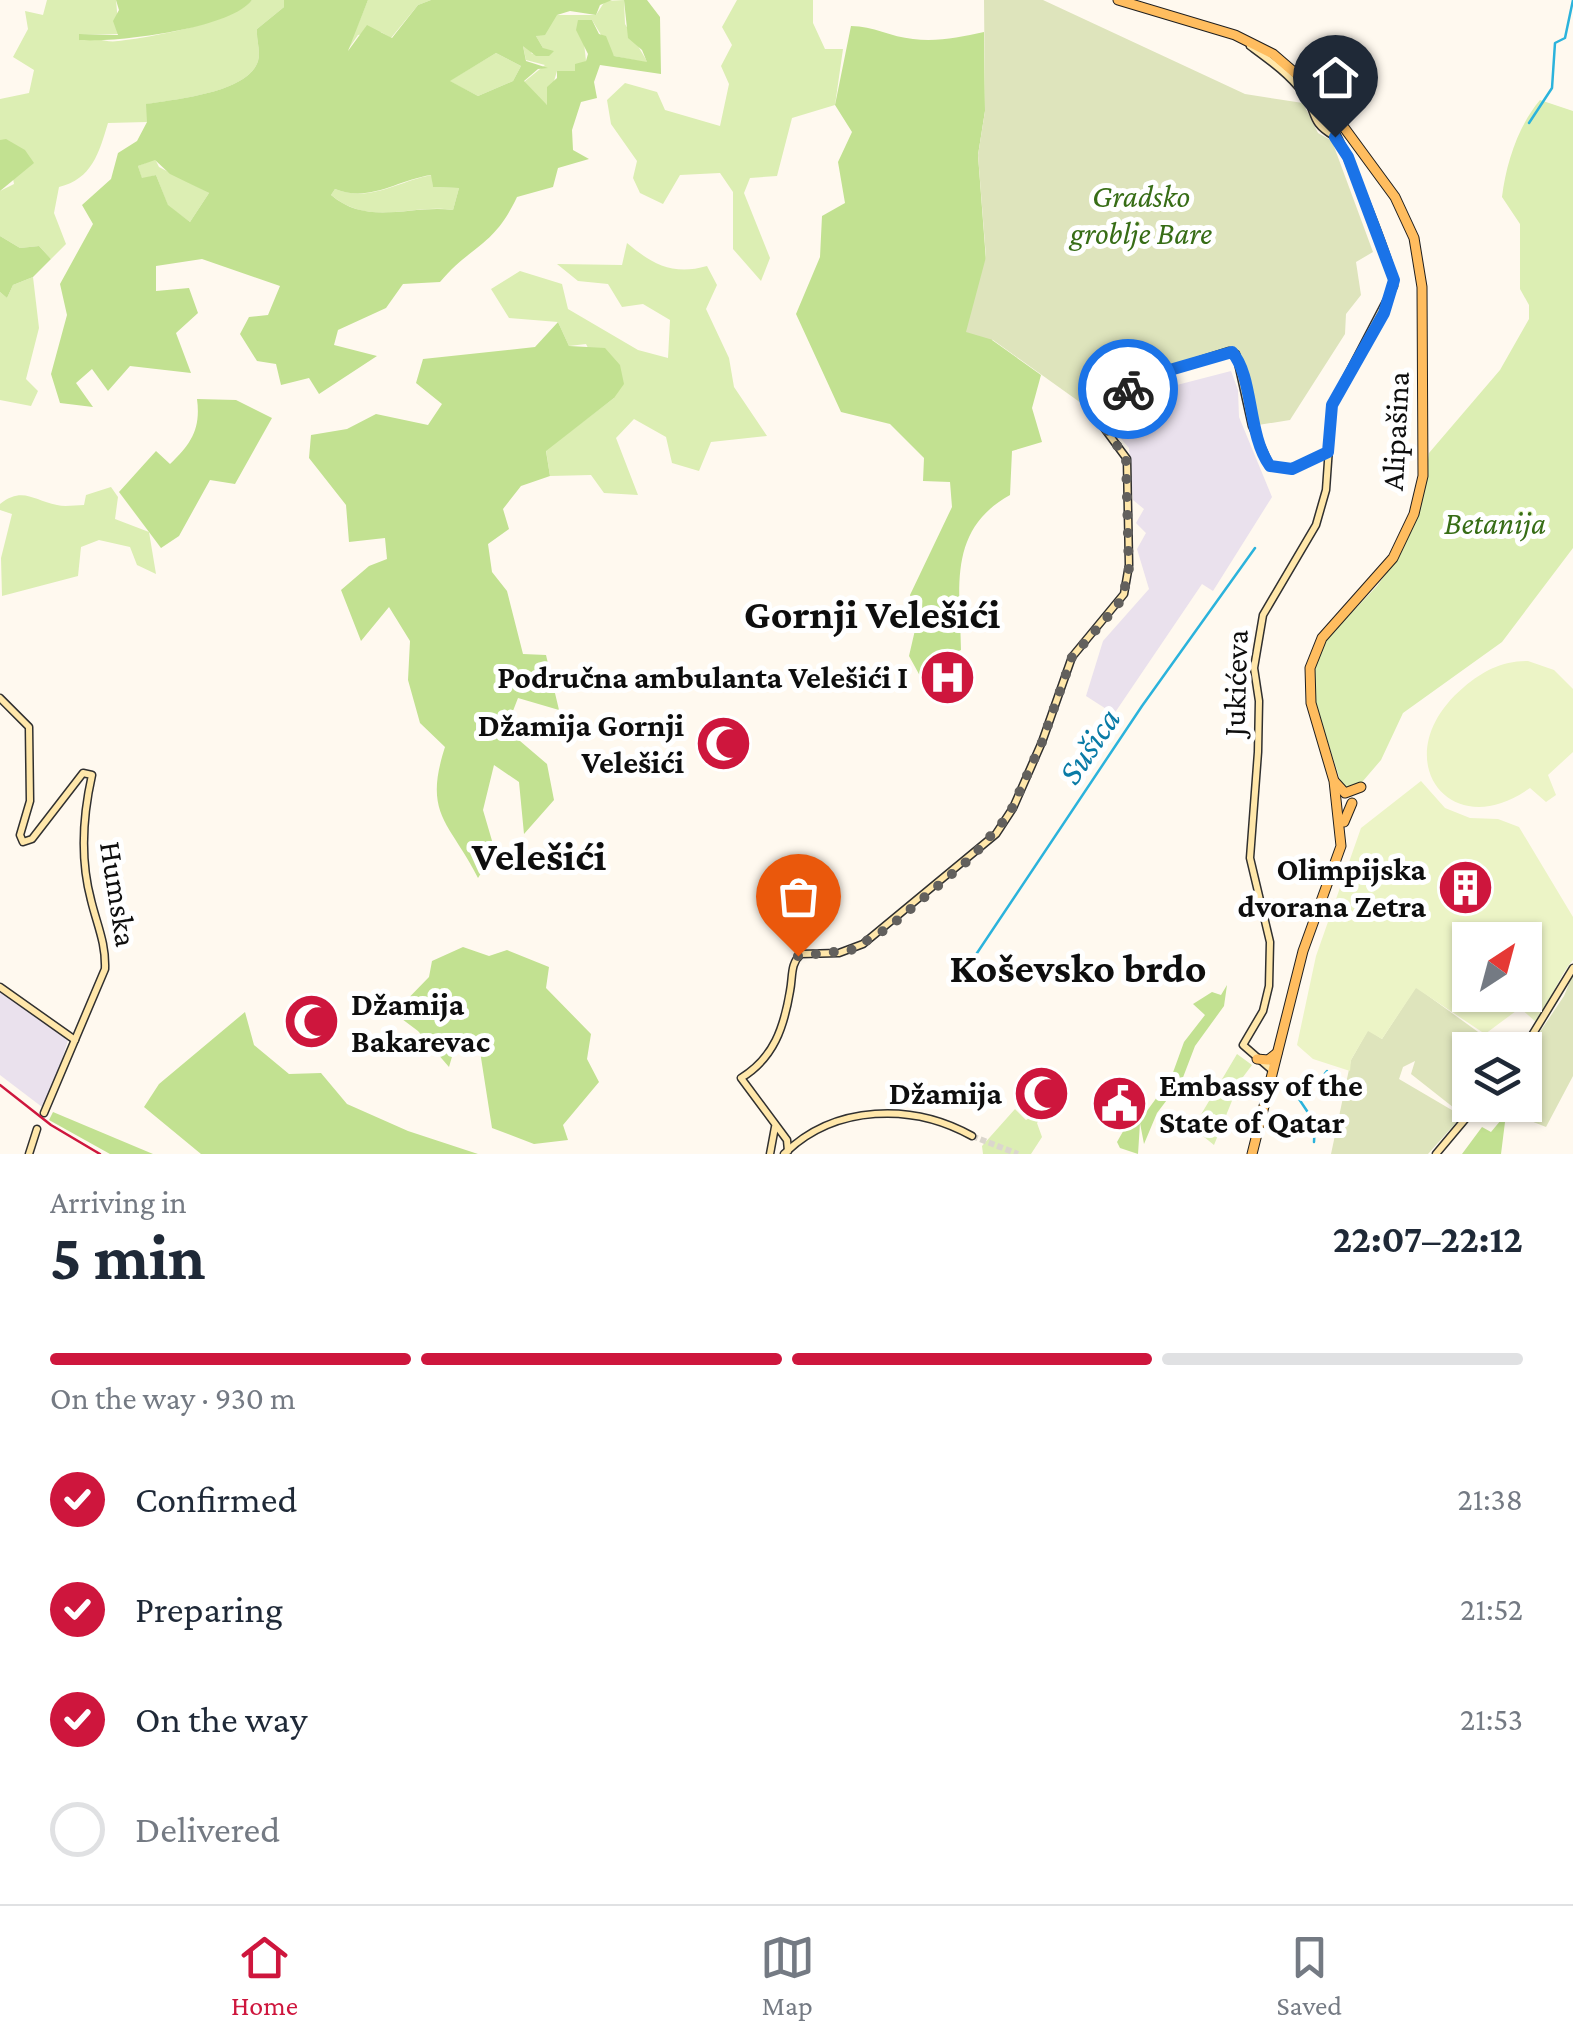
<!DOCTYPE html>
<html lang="en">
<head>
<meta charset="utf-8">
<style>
	:root { --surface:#fff; --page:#f6f6f7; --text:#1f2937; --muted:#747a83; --line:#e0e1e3; --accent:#ce163d }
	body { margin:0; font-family:"Crimson Pro",serif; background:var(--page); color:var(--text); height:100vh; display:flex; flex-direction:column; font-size:38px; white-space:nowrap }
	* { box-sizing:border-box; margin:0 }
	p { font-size:32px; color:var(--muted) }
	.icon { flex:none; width:55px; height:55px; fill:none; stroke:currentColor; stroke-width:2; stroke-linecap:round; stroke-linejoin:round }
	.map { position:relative; height:1154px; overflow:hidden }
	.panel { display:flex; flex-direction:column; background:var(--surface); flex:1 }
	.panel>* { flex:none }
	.needle { width:65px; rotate:36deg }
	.fabs { position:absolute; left:1452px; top:922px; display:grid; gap:20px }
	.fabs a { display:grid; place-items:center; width:90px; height:90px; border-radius:0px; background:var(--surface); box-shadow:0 2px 8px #0004; font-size:50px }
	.pin { position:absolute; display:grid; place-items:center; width:85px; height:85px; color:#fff; margin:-102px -42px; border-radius:50% 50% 50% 0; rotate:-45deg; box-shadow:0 0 10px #0007 }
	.pin .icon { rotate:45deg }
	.courier { position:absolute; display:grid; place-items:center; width:100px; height:100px; margin:-50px; border:8px solid #1a73e8; border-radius:50%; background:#fff; color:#222; box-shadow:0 2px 12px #0007 }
	.headline em { font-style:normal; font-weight:700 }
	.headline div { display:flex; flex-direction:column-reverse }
	.headline { display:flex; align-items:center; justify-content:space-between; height:170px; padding:0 50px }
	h1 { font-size:65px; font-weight:700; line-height:75px }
	.bar { display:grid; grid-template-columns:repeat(4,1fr); gap:15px 10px; align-content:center; height:120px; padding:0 50px }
	.bar i { height:12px; border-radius:8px; background:var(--line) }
	.bar .active { background:var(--accent) }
	.bar p { grid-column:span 4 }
	ol { padding:0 50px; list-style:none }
	li { display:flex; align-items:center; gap:30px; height:110px }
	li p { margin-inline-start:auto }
	li .icon { padding:10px; border-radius:50%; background:var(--accent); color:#fff; stroke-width:4 }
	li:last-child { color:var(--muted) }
	li i { width:55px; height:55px; border:5px solid var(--line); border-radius:50% }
	.menu { display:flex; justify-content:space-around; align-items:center; height:140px; border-top:2px solid var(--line); background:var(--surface); font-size:28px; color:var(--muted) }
	.menu a { display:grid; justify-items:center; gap:5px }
	.menu .active { color:var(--accent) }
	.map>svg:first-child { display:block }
</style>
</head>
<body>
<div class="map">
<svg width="1573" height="1154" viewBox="0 0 1573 1154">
	<rect width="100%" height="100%" fill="#fff9ef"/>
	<!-- industrial -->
	<g fill="#eae1ed">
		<path d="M1231,371L1238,390L1239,417L1272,497L1213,591L1202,584L1114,714L1086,696L1103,641L1149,589L1137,549L1146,533L1136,523L1144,509L1133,500L1129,448L1110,426L1142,394Z"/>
		<path d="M0,987L69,1037L46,1110L0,1075Z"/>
	</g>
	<!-- green -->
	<g fill="#dceeb3">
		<path d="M47,0H116L119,34H79C91,37 106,43 118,41C148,38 235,22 252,0H284V7L257,29C256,40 261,51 258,61C248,93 175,99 147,104V122L108,123C99,153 92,179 59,187L54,213L66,244L51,259L39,246L20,248L0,236V191L14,184L6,140H0V99L29,93L34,70L13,57L28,29L25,11L43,15Z"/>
		<path d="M368,0H431L418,5L391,38L381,32L358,35L347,51Z"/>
		<path d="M624,0L625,24L648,63L614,56L592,20L584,43L586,61L575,71H557L547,105L543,103L524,82L545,65L526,60L523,46H528L532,54L543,48L536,36L556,15H596L605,1Z"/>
		<path d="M737,0H813V23L825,49H843L835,105L792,118L777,176L750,178L744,193L770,258L761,281L733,249V192L720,173L680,175L663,204L640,193L633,178L637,161L611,124L607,100L625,83L657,92L665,110L720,126L729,84L721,66L732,45L722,27Z"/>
		<path d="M496,53L521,66L513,81L478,96L449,81Z"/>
		<path d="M1540,100L1573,111V548L1502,642L1403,713L1381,760L1357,788L1343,789L1315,702L1313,670L1324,642L1377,586L1401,553L1421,506L1429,453L1500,370L1529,319V305L1520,289V224L1502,197C1506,164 1518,126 1540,100Z"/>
		<path d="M155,159L159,167L209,193L190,222L168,206L156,175L142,179L138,166Z"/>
		<path d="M432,175L433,187L459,188L453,210C411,203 371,228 331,195L335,189C370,203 398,181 432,175Z"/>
		<path d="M627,243C652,264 673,276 707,266L717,285L706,309L729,358L734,387L767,436L711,442L699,471L672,463L666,437L634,419L616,438L638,495L604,493L591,475L550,476L546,450L614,398L586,344L569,346L558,322L509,318L491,289L520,271L562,284L568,309L638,350L668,358L670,320L643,304L622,307L608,284L578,281L557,264L622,265Z"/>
		<path d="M33,277L39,328L26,379L38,391L31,406L0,400V292L7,298L13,285Z"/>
		<path d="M111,487L118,497L115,519L149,532L156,574L137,565L130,547L99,540L81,547L78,576L2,596L1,558L12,514L0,510V504C23,486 34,501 57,505C65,507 75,505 84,505L86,495Z"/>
		<path d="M1237,1054L1252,1065L1240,1081L1214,1145L1193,1128Z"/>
		<path d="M1044,1101L1050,1104L1037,1123L1042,1137L1031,1154H983L982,1146L1015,1109L1026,1120L1044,1109Z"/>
	</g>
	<!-- forest -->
	<g fill="#c2e191" fill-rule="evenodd">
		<path d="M116,0H252C231,29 114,43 79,40V34L118,35L113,21L119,10Z"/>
		<path d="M284,0H368L348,51L367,25L392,38L418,5L431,0H612L600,5L596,15L570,11L557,15L545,35L536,36L543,48L554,51L549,56H536L523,46L526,61L548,68L538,69L524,81L547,105V87L557,78V71H575V64L586,61L588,54L576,30L578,20H592L599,34L606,36L614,56L647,62L642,50L628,38L624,0H647L660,17L661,74L600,65L594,82L597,98L581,102L572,130L573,150L589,159L558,168L553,187L517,197C493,248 472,244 440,282L403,284L386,308L338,330L334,345L377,356L319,394L309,378L281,385L276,364L257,361L240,334L249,317L268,315L280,286L202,259L156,266V291L189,288L198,313L176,333L191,373L130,366L108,391L92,369L76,383L93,407L60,403L51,374L67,315L60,284L93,224L82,205L111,179L118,153L137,141L147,122L146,104C175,99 248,93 258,61C261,51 256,40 257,29L284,7ZM496,53L521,66L513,81L478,96L450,81ZM155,160L170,174L209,193L190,222L168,205L156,175L142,178L138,166ZM431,175L433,187L459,188L453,210C412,204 368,227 331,195L335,189C370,203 397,180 431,175Z"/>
		<path d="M851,26C873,26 891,37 913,39C938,42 960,37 984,32L985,111L978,155L992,340L1041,375L1032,408L1042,442L1012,451L1010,495C947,530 960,588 961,650L941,659L925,685L909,656L918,617L910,595L952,507L950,482L923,481L924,458L890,424L841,412L796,314L820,257L822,216L845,203L838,162L852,132L835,105Z"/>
		<path d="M6,139L25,150L34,163L0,191V140Z"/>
		<path d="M0,236L20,248L39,246L51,259L33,277L13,285L7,298L0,292Z"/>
		<path d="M558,322L569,346L605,348L620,365L624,384L614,398L546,451L550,476L521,486L503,509L509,529L488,544L492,572L507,591L523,654L546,655L559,710L518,698L506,729L547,764L554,800L524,834L519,782L494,765L483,810L495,851L478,878C449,821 423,815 445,747L420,723L408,680L410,641L389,607L361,641L341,590L369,566L387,559L385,538L349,542L346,505L309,458L311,435L347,429L376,414L428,425L442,404L416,383L423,359L535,347Z"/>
		<path d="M197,399L236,400L272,418L235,484L210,480L179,536L161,548L119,492L156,451L170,464C191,444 201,429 197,399Z"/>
		<path d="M463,947L489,956L507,950L549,967L546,988L591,1034L587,1059L599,1082L563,1125L568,1140L534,1144L492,1128L479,1045L456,1043L449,1067L418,1031L394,1013L429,977L432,961Z"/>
		<path d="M1227,985L1224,1006L1195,1046L1182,1080L1157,1113L1144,1144L1140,1123L1138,1154L1120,1148L1117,1142L1134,1112L1141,1119L1171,1078L1184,1042L1205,1015L1193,1004L1212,992L1221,995Z"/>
		<path d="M245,1012L254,1045L289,1074L321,1073L347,1104L408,1131L478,1154H201L144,1107L159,1084Z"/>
		<path d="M53,1112L153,1154H110L49,1120Z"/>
		<path d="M1506,1114L1501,1154H1462L1482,1127L1491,1132Z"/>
	</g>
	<!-- cemetery -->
	<g fill="#dee4bc">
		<path d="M984,0H1043L1245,94L1303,103L1318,133L1332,141L1373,252L1356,262L1361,295L1346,314L1345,334L1290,420L1252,426L1242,364L1233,346L1150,374L1088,408L993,340L966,332L986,257L978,155L985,111Z"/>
		<path d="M1573,974V1076L1546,1127L1506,1111L1510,1105H1525V1054L1564,996Z"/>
		<path d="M1416,987L1503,1050H1470L1471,1105L1463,1115L1411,1074L1415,1061L1403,1067L1399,1079L1462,1116L1428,1154H1331L1351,1060L1368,1030L1382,1039Z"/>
	</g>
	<!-- pitch -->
	<g fill="#ecf4c6" fill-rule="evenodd">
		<path d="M1528,661L1554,670L1573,689V752L1548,775L1556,795L1546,802L1530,788C1448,847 1383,755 1464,687C1483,671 1502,661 1528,661Z"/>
		<path d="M1421,781L1445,808L1470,818L1498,819L1519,827L1573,917V960C1557,979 1551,1002 1536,1022L1520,1008L1485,1034L1416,988L1382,1039L1368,1031L1351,1060L1350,1071L1313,1059L1297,1045L1316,956L1361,828ZM1470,940H1525V995H1470Z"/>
	</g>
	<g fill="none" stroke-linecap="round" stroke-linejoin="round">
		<!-- stream -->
		<g stroke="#2bb3dc" stroke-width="2.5">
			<path d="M1529,123L1552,88L1555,43L1565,38L1573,0"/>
			<path d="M965,971L1142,706L1255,548"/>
			<path d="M1314,1142L1315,1123L1297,1096L1299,1085L1319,1081L1327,1071"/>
		</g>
		<!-- secondary-tunnel -->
		<path stroke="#dbd6cd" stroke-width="6" stroke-dasharray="6 3" stroke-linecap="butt" d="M972,1136L1018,1154"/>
		<defs>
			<g id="secondary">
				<path d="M1250,46C1269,60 1289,74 1303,93C1318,112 1308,121 1334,136"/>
				<path d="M0,698L29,727L30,801L20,835L23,842L32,839L83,773L92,775C83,815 80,859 91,900C97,925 106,943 105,969L44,1113"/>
				<path d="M0,987L75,1040"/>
				<path d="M1523,1050L1573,968"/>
				<path d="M1273,1071L1243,1045L1263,1011L1269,986L1270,942L1250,858L1258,752L1259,701L1254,668L1263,615L1316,525L1326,490L1332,405L1394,286C1393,263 1337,126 1322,110C1316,103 1318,104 1309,103"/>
				<path d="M788,1151L787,1140L741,1078C774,1058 784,1027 790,991C793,976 790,964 801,954L839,953L863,944L996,834L1013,808L1042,742L1072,657L1124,594L1129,565L1127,459L1096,417L1099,407L1163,372L1229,351L1236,354L1252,426L1270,466L1292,469L1327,452"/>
				<path d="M29,1154L37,1129"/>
				<path d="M770,1154L775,1127"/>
				<path d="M784,1154C835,1104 913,1103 972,1136"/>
				<path d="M1436,1154L1477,1105"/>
			</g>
			<g id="primary">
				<path d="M1118,0L1235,35L1273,54L1295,73L1329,107L1395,197L1414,238L1422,287L1423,476L1414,514L1393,558L1322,638L1310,668L1311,703L1334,781L1341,846L1303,951L1252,1154"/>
				<path d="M1335,782L1345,793L1361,787"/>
				<path d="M1344,822L1352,803"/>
				<path d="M1257,1059L1268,1060L1277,1053"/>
			</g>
		</defs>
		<!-- secondary casing -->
		<use href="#secondary" stroke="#303030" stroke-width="9"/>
		<!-- primary casing -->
		<use href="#primary" stroke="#1f1f1f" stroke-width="11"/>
		<!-- secondary -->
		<use href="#secondary" stroke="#ffe7aa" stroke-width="6"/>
		<!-- primary -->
		<use href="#primary" stroke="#ffbd5f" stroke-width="9"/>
		<!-- rail -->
		<path stroke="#ce163d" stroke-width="2.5" d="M0,1085L51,1125L100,1154"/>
	</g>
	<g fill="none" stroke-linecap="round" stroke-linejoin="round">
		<!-- done -->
		<path stroke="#62605d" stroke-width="10" stroke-dasharray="0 18" d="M798,956L851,950L888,928L972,857L1009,815L1042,742L1072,657L1118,605L1129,576L1126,459L1095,412L1128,389"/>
		<!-- route -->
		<path stroke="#1a73e8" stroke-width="12" d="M1128,389L1163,372L1232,352C1254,377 1247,434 1270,466L1292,469L1328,452L1332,405L1384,313L1394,280L1348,157L1335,137"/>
	</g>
	<!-- icons -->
	<defs>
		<symbol id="hospital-disc" viewBox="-11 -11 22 22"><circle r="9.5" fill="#ce163d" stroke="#fff"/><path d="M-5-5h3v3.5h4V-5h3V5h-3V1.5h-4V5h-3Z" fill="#fff"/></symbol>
		<symbol id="mosque-disc" viewBox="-11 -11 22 22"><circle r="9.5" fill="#ce163d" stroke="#fff"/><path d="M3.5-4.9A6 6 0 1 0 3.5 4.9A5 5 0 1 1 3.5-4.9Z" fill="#fff"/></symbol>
		<symbol id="building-disc" viewBox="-11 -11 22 22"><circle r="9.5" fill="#ce163d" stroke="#fff"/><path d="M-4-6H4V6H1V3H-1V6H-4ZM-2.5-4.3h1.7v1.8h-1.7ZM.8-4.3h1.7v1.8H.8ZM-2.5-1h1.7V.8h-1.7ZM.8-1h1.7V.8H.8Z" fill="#fff"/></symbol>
		<symbol id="civic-disc" viewBox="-11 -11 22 22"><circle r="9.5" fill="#ce163d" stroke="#fff"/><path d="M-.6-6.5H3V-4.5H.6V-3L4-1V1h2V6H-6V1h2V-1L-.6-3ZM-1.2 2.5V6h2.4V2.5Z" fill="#fff"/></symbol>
	</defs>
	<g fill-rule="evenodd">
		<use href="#hospital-disc" x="916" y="646" width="63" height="63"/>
		<use href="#mosque-disc" x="692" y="712" width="63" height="63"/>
		<use href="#building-disc" x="1434" y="856" width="63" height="63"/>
		<use href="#mosque-disc" x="280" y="990" width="63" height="63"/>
		<use href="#mosque-disc" x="1010" y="1062" width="63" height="63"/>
		<use href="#civic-disc" x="1088" y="1072" width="63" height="63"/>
	</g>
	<g text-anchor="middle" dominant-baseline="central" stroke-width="10" stroke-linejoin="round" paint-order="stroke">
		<!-- park labels -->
		<g font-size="32" font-style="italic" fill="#376d16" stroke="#fff">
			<text x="1141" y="196">Gradsko<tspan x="1141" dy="37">groblje Bare</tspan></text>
			<text x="1495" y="523">Betanija</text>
		</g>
		<!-- street labels -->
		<g font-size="32" fill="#0e0e0e" stroke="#fff">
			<text transform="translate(1395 431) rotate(-87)">Alipašina</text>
			<text transform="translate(1235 683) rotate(-88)">Jukićeva</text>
			<text transform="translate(119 894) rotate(81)">Humska</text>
		</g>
		<!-- poi labels -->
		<g font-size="32" font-weight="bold" fill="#0e0e0e" stroke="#fff" text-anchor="end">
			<text x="908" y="677">Područna ambulanta Velešići I</text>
			<text x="684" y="725">Džamija Gornji<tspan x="684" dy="37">Velešići</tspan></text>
			<text x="1426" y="869">Olimpijska<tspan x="1426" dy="37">dvorana Zetra</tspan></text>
			<text x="351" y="1004" text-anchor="start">Džamija<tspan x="351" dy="37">Bakarevac</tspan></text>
			<text x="1159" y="1085" text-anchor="start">Embassy of the<tspan x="1159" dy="37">State of Qatar</tspan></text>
			<text x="1002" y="1093">Džamija</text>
		</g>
		<!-- water labels -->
		<g font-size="35" font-style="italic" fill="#097ba6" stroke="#fff">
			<text transform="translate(1089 746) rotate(-56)">Sušica</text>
		</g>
		<!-- district labels -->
		<g font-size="42" font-weight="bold" fill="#0e0e0e" stroke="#fff">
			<text x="872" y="613">Gornji Velešići</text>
			<text x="539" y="855">Velešići</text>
			<text x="1078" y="967">Koševsko brdo</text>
		</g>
	</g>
</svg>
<div class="fabs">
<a><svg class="needle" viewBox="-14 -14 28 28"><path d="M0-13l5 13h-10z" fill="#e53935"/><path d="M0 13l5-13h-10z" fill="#747a83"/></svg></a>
<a><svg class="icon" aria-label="layers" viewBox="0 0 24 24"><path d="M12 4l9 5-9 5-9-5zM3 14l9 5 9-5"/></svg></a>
</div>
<div class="pin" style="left:798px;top:956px;background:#ea580c"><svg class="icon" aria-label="bag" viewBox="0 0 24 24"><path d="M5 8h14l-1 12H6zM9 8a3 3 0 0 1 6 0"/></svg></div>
<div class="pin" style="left:1335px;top:137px;background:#1f2937"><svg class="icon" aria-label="home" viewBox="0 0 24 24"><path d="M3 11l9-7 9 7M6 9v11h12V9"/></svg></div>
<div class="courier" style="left:1128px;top:389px"><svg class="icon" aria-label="bike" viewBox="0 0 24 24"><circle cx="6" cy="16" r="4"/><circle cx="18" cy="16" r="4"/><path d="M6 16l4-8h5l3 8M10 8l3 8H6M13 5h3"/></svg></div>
</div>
<section class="panel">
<div class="headline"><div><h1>5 min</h1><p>Arriving in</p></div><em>22:07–22:12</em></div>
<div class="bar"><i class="active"></i><i class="active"></i><i class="active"></i><i></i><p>On the way · 930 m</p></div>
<ol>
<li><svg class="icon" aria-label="check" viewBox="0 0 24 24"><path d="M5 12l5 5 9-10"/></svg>Confirmed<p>21:38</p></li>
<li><svg class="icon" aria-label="check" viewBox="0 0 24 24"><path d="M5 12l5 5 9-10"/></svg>Preparing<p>21:52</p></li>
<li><svg class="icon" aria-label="check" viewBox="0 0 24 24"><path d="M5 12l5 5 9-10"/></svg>On the way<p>21:53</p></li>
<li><i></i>Delivered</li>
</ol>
</section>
<nav class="menu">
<a class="active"><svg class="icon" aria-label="home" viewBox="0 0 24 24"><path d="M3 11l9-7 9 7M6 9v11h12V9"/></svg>Home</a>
<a><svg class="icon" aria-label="map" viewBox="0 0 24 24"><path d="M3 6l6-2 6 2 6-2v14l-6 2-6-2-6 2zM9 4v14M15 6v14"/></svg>Map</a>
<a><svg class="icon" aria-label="saved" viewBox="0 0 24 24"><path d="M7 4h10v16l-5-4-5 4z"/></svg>Saved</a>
</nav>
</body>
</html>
